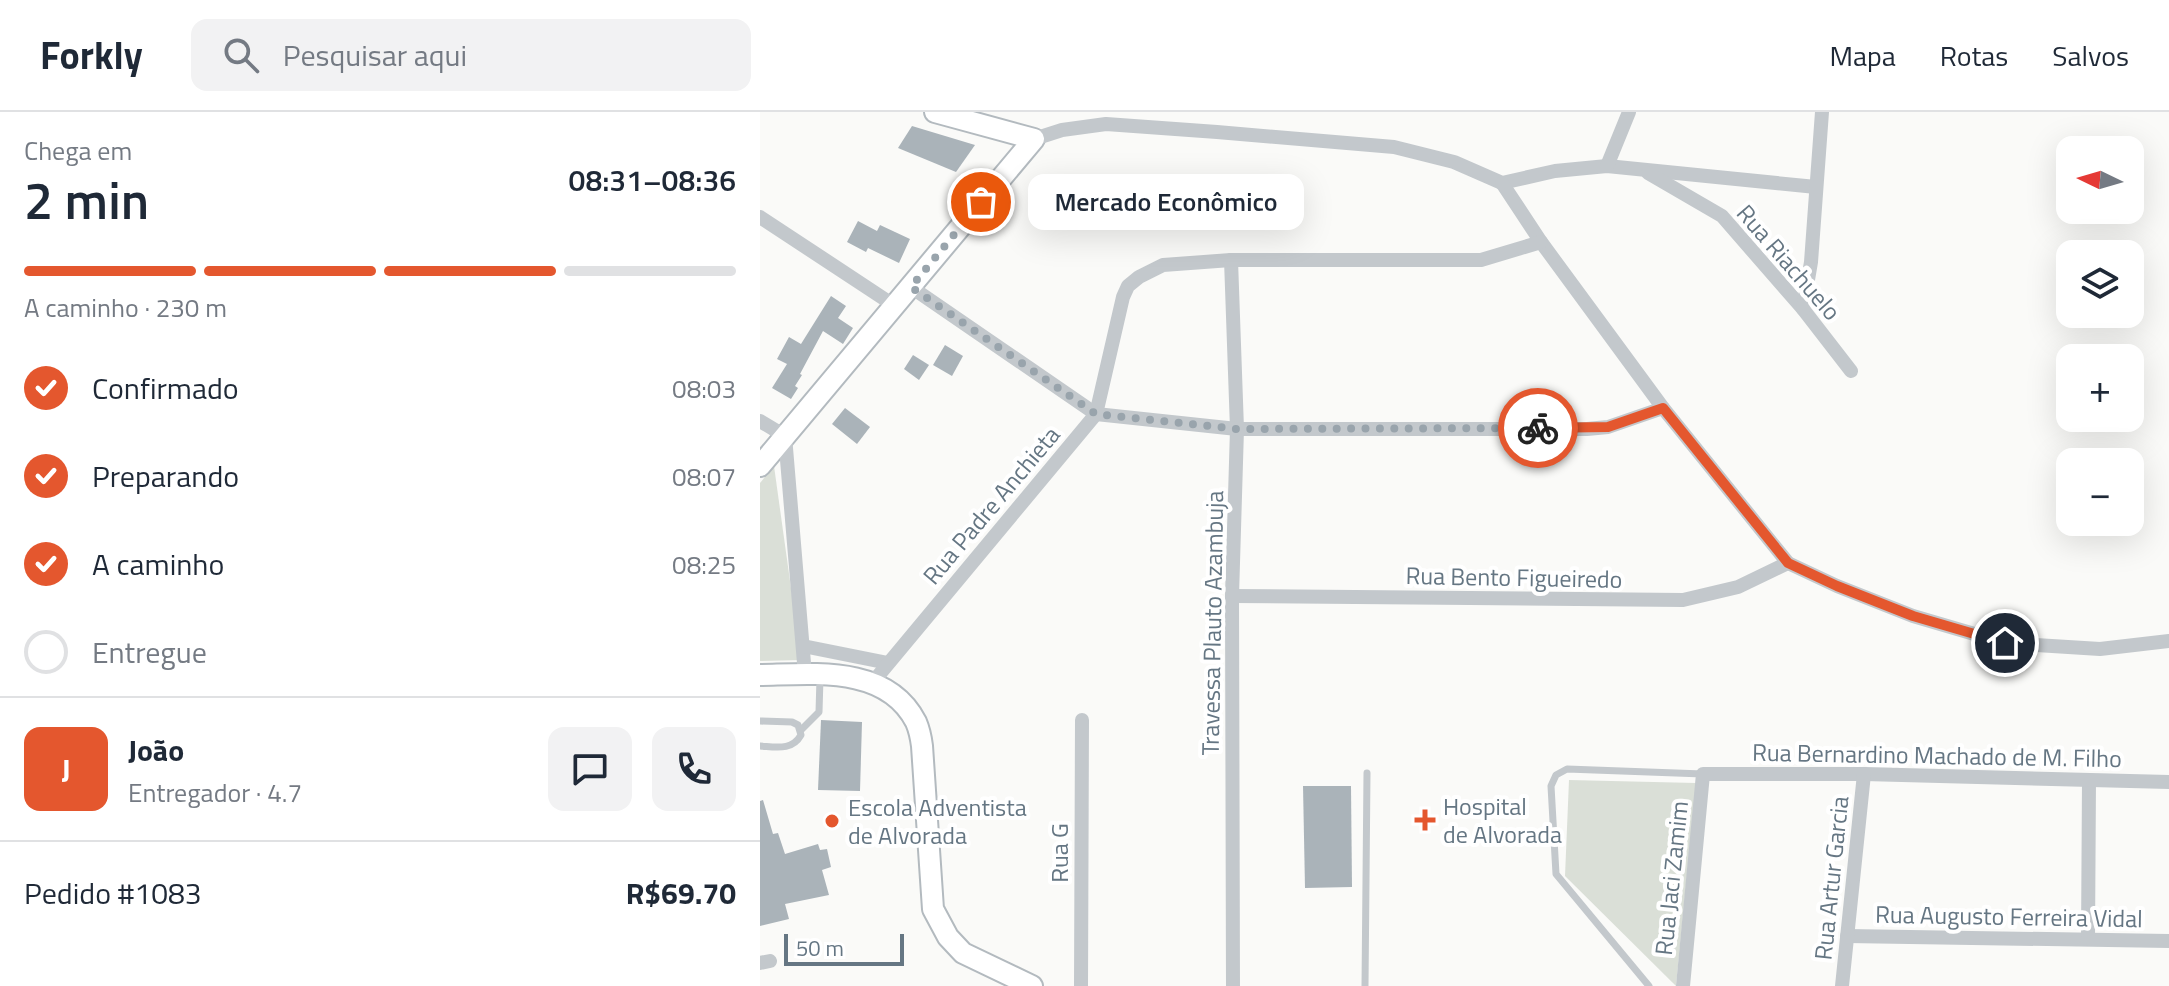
<!DOCTYPE html>
<html lang="pt">
<head>
<meta charset="utf-8">
<style>
	:root { --surface:#fff; --page:#f2f2f3; --text:#1f2937; --muted:#747a83; --line:#e0e1e3; --accent:#e4572e }
	body { margin:0; font-family:"Titillium Web",sans-serif; background:var(--page); color:var(--text); height:100vh; display:flex; flex-direction:column; font-size:30px; white-space:nowrap }
	* { box-sizing:border-box; margin:0 }
	p { font-size:26px; color:var(--muted) }
	.icon { flex:none; width:44px; height:44px; fill:none; stroke:currentColor; stroke-width:2; stroke-linecap:round; stroke-linejoin:round }
	.map { position:relative; flex:1; overflow:hidden }
	.panel { display:flex; flex-direction:column; background:var(--surface); width:760px }
	.panel>* { flex:none }
	.needle { width:52px; rotate:275deg }
	.tools { position:absolute; left:1296px; top:24px; display:grid; gap:16px }
	.tools a { display:grid; place-items:center; width:88px; height:88px; border-radius:16px; background:var(--surface); box-shadow:0 8px 32px #0002; font-size:40px }
	.scale { position:absolute; left:24px; bottom:20px; width:120px; box-sizing:border-box; padding-left:8px; border:4px solid #657683; border-top:0; font-size:22px; line-height:28px; white-space:nowrap; color:#657683; -webkit-text-stroke:6px #fff; paint-order:stroke }
	.pin { position:absolute; display:grid; place-items:center; width:68px; height:68px; color:#fff; margin:-34px; border:4px solid #fff; border-radius:50%; box-shadow:0 2px 8px #0007 }
	.courier { position:absolute; display:grid; place-items:center; width:80px; height:80px; margin:-40px; border:6px solid #e4572e; border-radius:50%; background:#fff; color:#222; box-shadow:0 2px 10px #0007 }
	.bubble { position:absolute; height:56px; border-radius:16px; background:var(--surface); box-shadow:0 8px 32px #0002; font-size:26px; font-weight:600; line-height:56px; text-align:center }
	.overview em { font-style:normal; font-weight:600 }
	.overview div { display:flex; flex-direction:column-reverse }
	.overview { display:flex; align-items:center; justify-content:space-between; height:136px; padding:0 24px }
	h1 { font-size:52px; font-weight:600; line-height:60px }
	.bar { display:grid; grid-template-columns:repeat(4,1fr); gap:12px 8px; align-content:center; height:96px; padding:0 24px }
	.bar i { height:10px; border-radius:6px; background:var(--line) }
	.bar .on { background:var(--accent) }
	.bar p { grid-column:span 4 }
	.line { display:flex; align-items:center; gap:20px; padding:0 24px; border-top:2px solid var(--line) }
	.line div { flex:1 }
	.round { display:grid; place-items:center; flex:none; width:84px; height:84px; border-radius:16px; background:var(--page) }
	ol { padding:0 24px; list-style:none }
	li { display:flex; align-items:center; gap:24px; height:88px }
	li p { margin-inline-start:auto }
	li .icon { padding:8px; border-radius:50%; background:var(--accent); color:#fff; stroke-width:4 }
	li:last-child { color:var(--muted) }
	li i { width:44px; height:44px; border:4px solid var(--line); border-radius:50% }
	header { display:flex; align-items:center; gap:48px; box-sizing:border-box; height:112px; padding:0 40px; background:var(--surface); border-bottom:2px solid var(--line) }
	header strong { font-size:38px }
	nav { display:flex; gap:44px; margin-inline-start:auto; font-size:28px }
	.search { width:560px; height:72px; background:var(--page); display:flex; align-items:center; gap:20px; box-sizing:border-box; padding:0 28px; border-radius:16px; color:var(--muted); font-size:30px }
	main { display:flex; flex:1; min-height:0 }
	.map>svg:first-child { display:block }
</style>
</head>
<body>
<header>
<strong>Forkly</strong>
<div class="search"><svg class="icon" aria-label="search" viewBox="0 0 24 24"><circle cx="10" cy="10" r="6"/><path d="M15 15l6 6"/></svg>Pesquisar aqui</div>
<nav><a>Mapa</a><a>Rotas</a><a>Salvos</a></nav>
</header>
<main>
<section class="panel">
<div class="overview"><div><h1>2 min</h1><p>Chega em</p></div><em>08:31–08:36</em></div>
<div class="bar"><i class="on"></i><i class="on"></i><i class="on"></i><i></i><p>A caminho · 230 m</p></div>
<ol>
<li><svg class="icon" aria-label="check" viewBox="0 0 24 24"><path d="M5 12l5 5 9-10"/></svg>Confirmado<p>08:03</p></li>
<li><svg class="icon" aria-label="check" viewBox="0 0 24 24"><path d="M5 12l5 5 9-10"/></svg>Preparando<p>08:07</p></li>
<li><svg class="icon" aria-label="check" viewBox="0 0 24 24"><path d="M5 12l5 5 9-10"/></svg>A caminho<p>08:25</p></li>
<li><i></i>Entregue</li>
</ol>
<div class="line" style="height:144px"><b class="round" style="background:var(--accent);color:#fff">J</b><div><b>João</b><p>Entregador · 4.7</p></div><a class="round"><svg class="icon" aria-label="chat" viewBox="0 0 24 24"><path d="M4 5h16v11H9l-5 4z"/></svg></a><a class="round"><svg class="icon" aria-label="phone" viewBox="0 0 24 24"><path d="M5 4h4l2 5-3 2q2 4 5 5l2-3 5 2v4C11 20 4 13 5 4z"/></svg></a></div>
<div class="line" style="height:104px"><div>Pedido #1083</div><b>R$69.70</b></div>
</section>
<div class="map">
<svg width="1409" height="874" viewBox="0 0 1409 874">
	<rect width="100%" height="100%" fill="#fafaf8"/>
	<!-- green -->
	<g fill="#dadfd7">
		<path d="M14,354L41,548L0,549V371Z"/>
		<path d="M809,668L936,671L916,874L805,764Z"/>
	</g>
	<!-- building -->
	<g fill="#aab3b9">
		<path d="M152,14L215,33L196,60L138,36Z"/>
		<path d="M98,109L117,119L120,113L150,127L139,151L108,136L106,140L87,130Z"/>
		<path d="M71,184L86,194L78,206L93,216L83,232L63,219L40,262L42,263L35,274L38,276L31,287L12,276L27,252L17,247L29,225L41,232Z"/>
		<path d="M185,233L203,244L192,264L173,253Z"/>
		<path d="M153,243L169,253L159,268L144,257Z"/>
		<path d="M85,296L110,315L97,332L72,312Z"/>
		<path d="M61,608L102,610L100,679L58,678Z"/>
		<path d="M543,674H591L592,775L545,776Z"/>
		<path d="M3,688L13,722L18,721L25,742L58,732L60,738L67,737L71,755L62,758L69,783L25,792L29,807L0,814V689Z"/>
	</g>
	<g fill="none" stroke-linecap="round" stroke-linejoin="round">
		<defs>
			<g id="secondary">
				<path d="M0,354L274,27L175,0"/>
				<path d="M0,563C54,562 127,553 156,610C159,617 161,626 162,634L173,797L188,825L203,841L272,874"/>
			</g>
		</defs>
		<!-- secondary casing -->
		<use href="#secondary" stroke="#b3babf" stroke-width="24"/>
		<!-- lane -->
		<g stroke="#c3c8cc" stroke-width="7">
			<path d="M0,609L32,610L38,613L41,623C32,639 16,635 0,634"/>
			<path d="M41,618L59,600L60,566"/>
			<path d="M605,874L607,661"/>
			<path d="M889,874L796,762L791,674L796,663L807,657L943,662"/>
		</g>
		<!-- street -->
		<g stroke="#c3c8cc" stroke-width="14">
			<path d="M274,27L302,18L346,12L457,20L634,35L694,50L742,71L795,59L847,54L1056,75"/>
			<path d="M847,54L869,0"/>
			<path d="M888,61L962,104L1043,197L1091,259"/>
			<path d="M742,71L781,130L903,296L1028,451L1077,474L1153,504L1245,531L1340,537L1409,529"/>
			<path d="M0,105L135,194"/>
			<path d="M471,148L477,317L472,484L473,874"/>
			<path d="M151,175L336,302L477,317H827L848,315L903,296"/>
			<path d="M1043,197L1051,150L1062,0"/>
			<path d="M0,309L25,324L45,563"/>
			<path d="M472,484L923,488L978,475L1028,451"/>
			<path d="M43,534L128,551"/>
			<path d="M113,570L336,302L363,185L368,174L379,165L403,153L471,148H721L781,130"/>
			<path d="M1087,824L1409,829"/>
			<path d="M1328,827L1329,668"/>
			<path d="M0,851L10,849"/>
			<path d="M321,874L322,608"/>
			<path d="M923,874L943,662H1104L1409,670"/>
			<path d="M1082,874L1104,662"/>
		</g>
		<!-- secondary -->
		<use href="#secondary" stroke="#fff" stroke-width="20"/>
	</g>
	<g fill="none" stroke-linecap="round" stroke-linejoin="round">
		<!-- done -->
		<path stroke="#99a4ac" stroke-width="8" stroke-dasharray="0 14.4" d="M221,90L151,175L336,302L477,317L778,316"/>
		<!-- route -->
		<path stroke="#e4572e" stroke-width="10" d="M778,316L848,315L903,296L1028,451L1077,474L1153,504L1245,531"/>
	</g>
	<!-- markers -->
	<g fill="#e4572e" stroke="#fff" stroke-width="3">
		<path d="M661 696h8v8h8v8h-8v8h-8v-8h-8v-8h8z"/>
		<circle cx="72" cy="709" r="8"/>
	</g>
	<g text-anchor="middle" dominant-baseline="central" stroke-width="8" stroke-linejoin="round" paint-order="stroke">
		<!-- street labels -->
		<g font-size="24" fill="#657683" stroke="#fff">
			<text transform="translate(1029 150) rotate(49)">Rua Riachuelo</text>
			<text transform="translate(231 393) rotate(-50)">Rua Padre Anchieta</text>
			<text transform="translate(754 465) rotate(1)">Rua Bento Figueiredo</text>
			<text transform="translate(452 511) rotate(-89)">Travessa Plauto Azambuja</text>
			<text transform="translate(1177 643) rotate(1)">Rua Bernardino Machado de M. Filho</text>
			<text transform="translate(299 741) rotate(-90)">Rua G</text>
			<text transform="translate(911 766) rotate(-84)">Rua Jaci Zamim</text>
			<text transform="translate(1071 766) rotate(-84)">Rua Artur Garcia</text>
			<text transform="translate(1249 804) rotate(1)">Rua Augusto Ferreira Vidal</text>
		</g>
		<!-- poi labels -->
		<g font-size="24" fill="#657683" stroke="#fff" text-anchor="start">
			<text x="683" y="694">Hospital<tspan x="683" dy="28">de Alvorada</tspan></text>
			<text x="88" y="695">Escola Adventista<tspan x="88" dy="28">de Alvorada</tspan></text>
		</g>
	</g>
</svg>
<div class="tools">
<a><svg class="needle" viewBox="-14 -14 28 28"><path d="M0-13l5 13h-10z" fill="#e53935"/><path d="M0 13l5-13h-10z" fill="#747a83"/></svg></a>
<a><svg class="icon" aria-label="layers" viewBox="0 0 24 24"><path d="M12 4l9 5-9 5-9-5zM3 14l9 5 9-5"/></svg></a>
<a>+</a>
<a>−</a>
</div>
<div class="scale">50 m</div>
<div class="pin" style="left:221px;top:90px;background:#ea580c"><svg class="icon" aria-label="bag" viewBox="0 0 24 24"><path d="M5 8h14l-1 12H6zM9 8a3 3 0 0 1 6 0"/></svg></div>
<div class="pin" style="left:1245px;top:531px;background:#1f2937"><svg class="icon" aria-label="home" viewBox="0 0 24 24"><path d="M3 11l9-7 9 7M6 9v11h12V9"/></svg></div>
<div class="courier" style="left:778px;top:316px"><svg class="icon" aria-label="bike" viewBox="0 0 24 24"><circle cx="6" cy="16" r="4"/><circle cx="18" cy="16" r="4"/><path d="M6 16l4-8h5l3 8M10 8l3 8H6M13 5h3"/></svg></div>
<div class="bubble" style="left:268px;top:62px;width:276px">Mercado Econômico</div>
</div>
</main>
</body>
</html>
